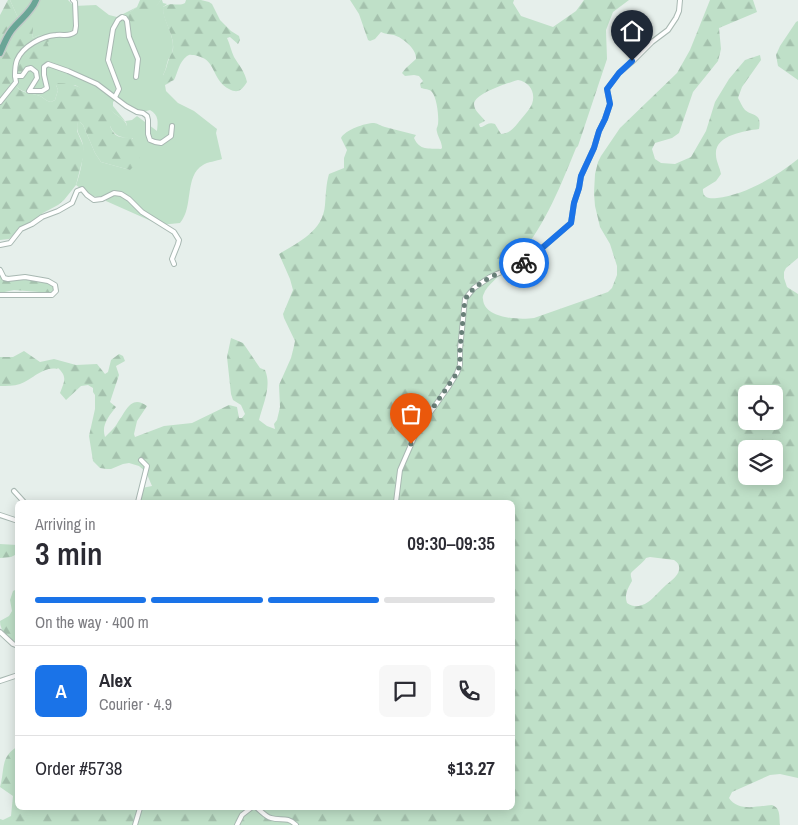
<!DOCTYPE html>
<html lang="en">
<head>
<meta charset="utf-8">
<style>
	:root { --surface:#fff; --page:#f7f7f7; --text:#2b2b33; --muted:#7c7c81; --line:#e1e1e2; --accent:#1a73e8 }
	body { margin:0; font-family:"Archivo Narrow",sans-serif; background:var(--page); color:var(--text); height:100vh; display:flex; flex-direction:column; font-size:19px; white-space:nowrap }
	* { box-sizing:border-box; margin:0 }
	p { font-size:16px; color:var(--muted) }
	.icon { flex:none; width:28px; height:28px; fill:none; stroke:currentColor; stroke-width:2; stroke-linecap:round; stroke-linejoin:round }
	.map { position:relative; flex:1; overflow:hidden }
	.sheet { position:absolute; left:15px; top:500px; width:500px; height:310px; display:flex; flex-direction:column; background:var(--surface); border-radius:8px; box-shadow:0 2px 12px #0003 }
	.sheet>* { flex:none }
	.controls { position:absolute; left:738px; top:385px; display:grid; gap:10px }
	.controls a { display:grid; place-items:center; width:45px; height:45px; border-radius:8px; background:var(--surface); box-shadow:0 2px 12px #0003; font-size:25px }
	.pin { position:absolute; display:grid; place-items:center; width:42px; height:42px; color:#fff; margin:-51px -21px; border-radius:50% 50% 50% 0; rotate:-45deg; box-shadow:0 0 5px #0007 }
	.pin .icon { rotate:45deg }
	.courier { position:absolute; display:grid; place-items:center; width:50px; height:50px; margin:-25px; border:4px solid #1a73e8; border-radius:50%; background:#fff; color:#222; box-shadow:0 1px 6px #0007 }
	.head em { font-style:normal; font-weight:600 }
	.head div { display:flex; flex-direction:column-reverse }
	.head { display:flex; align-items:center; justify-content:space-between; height:85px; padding:0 20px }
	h1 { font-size:32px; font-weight:600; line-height:38px }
	.bar { display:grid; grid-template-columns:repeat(4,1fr); gap:8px 5px; align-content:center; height:60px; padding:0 20px }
	.bar i { height:6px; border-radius:4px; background:var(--line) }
	.bar .on { background:var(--accent) }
	.bar p { grid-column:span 4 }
	.line { display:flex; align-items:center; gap:12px; padding:0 20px; border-top:1px solid var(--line) }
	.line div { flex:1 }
	.round { display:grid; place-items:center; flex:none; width:52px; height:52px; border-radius:8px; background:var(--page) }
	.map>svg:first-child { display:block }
</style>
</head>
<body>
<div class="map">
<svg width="798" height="825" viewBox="0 0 798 825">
	<defs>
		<pattern id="forest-firs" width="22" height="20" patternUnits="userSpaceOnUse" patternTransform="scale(1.25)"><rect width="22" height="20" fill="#bfe0c8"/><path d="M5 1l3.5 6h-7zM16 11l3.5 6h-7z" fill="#a4c1ad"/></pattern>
	</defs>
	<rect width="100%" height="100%" fill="#e6efeb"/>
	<!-- green -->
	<path fill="#bfe0c8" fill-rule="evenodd" d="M10,0H68L74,6L96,5L109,15L117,17L137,7L130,12L154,8L161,0H162L163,3L167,4L163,7C163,22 177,38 172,53C171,56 169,58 168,60C166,66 166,70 163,75L165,83L171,82L165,85L166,91L178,103L194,111L217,129L216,133L222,159C217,161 207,162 203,165C184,176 194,207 180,223L160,225L106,201L105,197C92,199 86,192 76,185C80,175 84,156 83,145C81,135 75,133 78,122H80L83,125L95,153L101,162L130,170L133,138C122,138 115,137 110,126H127L126,122L82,89L75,85H56L58,90L55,100L51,102C46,101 44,98 40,96C28,92 19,93 12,81L20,76L46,41L57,38L40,35L32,38L33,30L26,20H19ZM115,100H118L136,114L150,110C159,115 158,122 157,131L137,116L132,120L125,121L113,106V102Z"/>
	<!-- forest -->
	<g fill="url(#forest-firs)" fill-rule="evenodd">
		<path d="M8,0H10L19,20L0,48V15Z"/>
		<path d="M140,0H161C153,10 149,21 135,25L129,20L128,16L130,12L137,7Z"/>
		<path d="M186,0H201L209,2L212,4L220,20L231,31L239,36L240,40L238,44L230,37L227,38C230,44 231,51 234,57C239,65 245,72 247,82C242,90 238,94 229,89C214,81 216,67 205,59C202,57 198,56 194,55C191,55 190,54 187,56C179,62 178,72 174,80L165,84L162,82C162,77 163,75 165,71C167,67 167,63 169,59C171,54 174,51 173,45C173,32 162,20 163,7C172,1 178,7 185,3Z"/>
		<path d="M350,0H514L513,3L521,16L553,27L576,11L584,0H629L613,12L606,30L607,59L578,146L576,148C561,185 546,223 520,255C510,268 494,278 485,291C484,294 482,296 483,299C484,319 520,320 534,318L608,292L612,288L617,275V266L610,244L600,227L595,206L594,193L595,174L598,162L601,156L620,128L677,73L690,50L710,0H753L757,12L719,28L721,49L718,61L693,92L679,133L672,138L655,143L652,149L655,159L661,163L675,164L691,157L706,131L715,102L729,79L745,60L760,55L761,60L742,87L738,98C740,101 742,107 745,110C754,117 762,113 759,129C745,131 714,135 716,155C716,161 720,168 721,174L716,181L703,189C702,198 710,199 717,198C744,195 776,177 798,159V258L786,268L784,272V278L787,287L798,294V778L780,774L770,775L732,792L729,798C738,812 758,806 772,805C781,808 779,817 780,825H0V819L3,820L11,816L13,796L0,787C5,770 0,757 17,747L18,808H512V502H135L142,488L152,486L146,472L139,466L129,463L123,464L111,469H107L100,468L93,461L89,436L95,409V395L93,392V388L88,385L81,386L66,400L60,393C64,382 68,377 58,368L57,369C43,366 32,380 20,384C14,386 6,386 0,386V357H13L24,351L40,362L54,359L76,365L97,364L105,374L108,372L111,360L119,354L123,356L125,361L116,366L119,375L110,402L116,407C109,416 101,425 105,437C109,433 115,428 118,422C126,411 131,394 147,406L137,421L134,434L135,437L164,426L192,423L229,405L237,407L239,418H242L245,414L241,405L233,400L231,394L227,357L231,338L243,343L260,368L265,370C272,386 263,404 259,420L267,426L275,429L274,424L277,420L280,407L279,385L291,358L294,346L295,341L284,318L283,314L293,290L290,279L279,254C299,242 323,231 325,205C326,194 326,184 329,174L344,168V158L347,150L341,138C345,130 365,123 374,123C377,123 381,126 385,127C395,130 406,132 416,135L414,138C420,151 428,148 441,149L442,148C442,142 438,137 437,132C436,128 437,129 438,124C439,117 437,98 432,92C430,89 424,89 421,88L420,84L423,81L419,76L414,75L405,76L402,73L406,68L416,59C417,49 403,38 394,35C389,34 385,34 381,32L375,39L370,41L368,40L359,14ZM518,80C530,82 536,93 532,104C530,109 526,113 522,118C516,125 511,134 501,134L495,124C489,122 486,125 482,127H480L479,124L485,121C482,116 474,111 474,104C475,93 508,83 518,80ZM746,394H774V421H746ZM746,449H774V476H746ZM650,557L674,560C677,562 680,565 679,570C678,576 671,581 666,585C656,594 643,614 627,603C624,595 628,588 632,581C632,579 630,575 631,573C632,571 644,562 646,558Z"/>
		<path d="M26,20L33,25V30L32,38L40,35L58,38L47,42L51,53L41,69L28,66L20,76L13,81C19,94 28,92 40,96C44,98 46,101 51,102L55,100L58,90L56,85L58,83C72,83 88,89 99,98C104,102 108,108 113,112C118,117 125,119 127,126H110C117,143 124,134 134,139C138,141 140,146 142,149L138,162L130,170L101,162L95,153L83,125L80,122H78L77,131L83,145L84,154L76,185L64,200L58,205L43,213L31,223L20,228L9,239L0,240V58L13,29Z"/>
		<path d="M798,21V80L778,66L776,55L780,46L796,22Z"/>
		<path d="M0,276L8,281L25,278L42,282L51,284L54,286L55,291L52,293L14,290L0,293Z"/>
		<path d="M0,544L17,545V554L11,557L0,558Z"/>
		<path d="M17,589V643C9,638 0,632 0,621L9,616L12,611L10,600L13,591Z"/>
	</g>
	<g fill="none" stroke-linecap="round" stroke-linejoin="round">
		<defs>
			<g id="minor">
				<path d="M73,0L75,2L76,26L75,32C69,37 64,34 56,35C42,36 23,46 17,60C15,65 15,71 15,76H22L27,69L31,68L36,72L37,78L29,91H42L47,88L44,75V67L48,64L68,71L97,84L126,106L137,112L143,113L147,116L148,120V134L150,140L155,142L161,143L171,136L172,126"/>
				<path d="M115,97L119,89L108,60L113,29L118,20L122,17L125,18L127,21L129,37L138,59L136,77"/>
				<path d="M0,102L16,82L15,76"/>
				<path d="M0,245L10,243L21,229L32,224L42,217L58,211L72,203L77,191L82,189L87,195L94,200L102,199L114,193L121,194L129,199L142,212L174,232L179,240L178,244L172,259L174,264"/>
				<path d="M0,270L4,278L8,279L25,277L48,281L55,285L56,291L52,295H0"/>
				<path d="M14,491L24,502"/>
				<path d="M138,502L147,466L141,460"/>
				<path d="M396,502L400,470L417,431L449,386L457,373L460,365V349L465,299L474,288L490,277L527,261L571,223L574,203L579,188L581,176L594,148L599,131L605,119L610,104L607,89L619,73L633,61L652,42L668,30L676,18L679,11L680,0"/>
				<path d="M0,515L18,521"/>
				<path d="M0,632L13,644L18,646"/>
				<path d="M0,681L18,675"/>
				<path d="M257,808C261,811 266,817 271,818C281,821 287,816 296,825"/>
				<path d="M135,825L140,808"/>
				<path d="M237,825L242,815L251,808"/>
			</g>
			<path id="primary" d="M0,53C3,46 6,38 11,31C19,20 31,13 36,0"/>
		</defs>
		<!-- minor casing -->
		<use href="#minor" stroke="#a8b8b2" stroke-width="6"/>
		<!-- primary casing -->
		<use href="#primary" stroke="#c2cac8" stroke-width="9"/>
		<!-- minor -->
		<use href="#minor" stroke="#fff" stroke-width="4"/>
		<!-- primary -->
		<use href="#primary" stroke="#6aa596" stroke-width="6"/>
	</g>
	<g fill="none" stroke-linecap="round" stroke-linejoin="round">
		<!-- done -->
		<path stroke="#687f78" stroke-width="5" stroke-dasharray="0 9" d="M411,444L417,431L457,373L460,365V349L465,299L474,288L490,277L524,263"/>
		<!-- route -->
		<path stroke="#1a73e8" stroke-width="6" d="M524,263L527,261L571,223L574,203L579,188L581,176L594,148L599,131L605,119L610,104L607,89L619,73L632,61"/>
	</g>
</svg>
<div class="controls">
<a><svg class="icon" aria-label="locate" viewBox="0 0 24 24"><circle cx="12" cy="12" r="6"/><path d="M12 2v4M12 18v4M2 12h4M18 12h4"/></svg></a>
<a><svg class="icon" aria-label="layers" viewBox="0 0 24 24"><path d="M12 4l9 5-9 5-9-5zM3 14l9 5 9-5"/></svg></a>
</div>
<div class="pin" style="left:411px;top:444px;background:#ea580c"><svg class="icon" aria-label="bag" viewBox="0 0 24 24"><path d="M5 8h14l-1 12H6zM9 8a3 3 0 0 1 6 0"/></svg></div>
<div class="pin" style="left:632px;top:61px;background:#1f2937"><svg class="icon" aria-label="home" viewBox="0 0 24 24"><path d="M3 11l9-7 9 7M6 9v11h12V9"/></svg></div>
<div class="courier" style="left:524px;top:263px"><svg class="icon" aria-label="bike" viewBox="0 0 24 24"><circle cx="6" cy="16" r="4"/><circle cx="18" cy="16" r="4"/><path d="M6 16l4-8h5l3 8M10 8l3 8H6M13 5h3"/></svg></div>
<section class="sheet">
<div class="head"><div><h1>3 min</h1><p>Arriving in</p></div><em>09:30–09:35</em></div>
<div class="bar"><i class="on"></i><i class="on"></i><i class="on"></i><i></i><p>On the way · 400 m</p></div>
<div class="line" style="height:90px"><b class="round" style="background:var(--accent);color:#fff">A</b><div><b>Alex</b><p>Courier · 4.9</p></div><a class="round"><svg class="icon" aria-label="chat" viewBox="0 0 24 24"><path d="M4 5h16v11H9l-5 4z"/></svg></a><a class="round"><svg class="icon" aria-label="phone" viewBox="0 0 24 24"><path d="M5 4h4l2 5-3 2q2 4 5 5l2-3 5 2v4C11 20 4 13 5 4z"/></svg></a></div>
<div class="line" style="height:65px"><div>Order #5738</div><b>$13.27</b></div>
</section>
</div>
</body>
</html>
